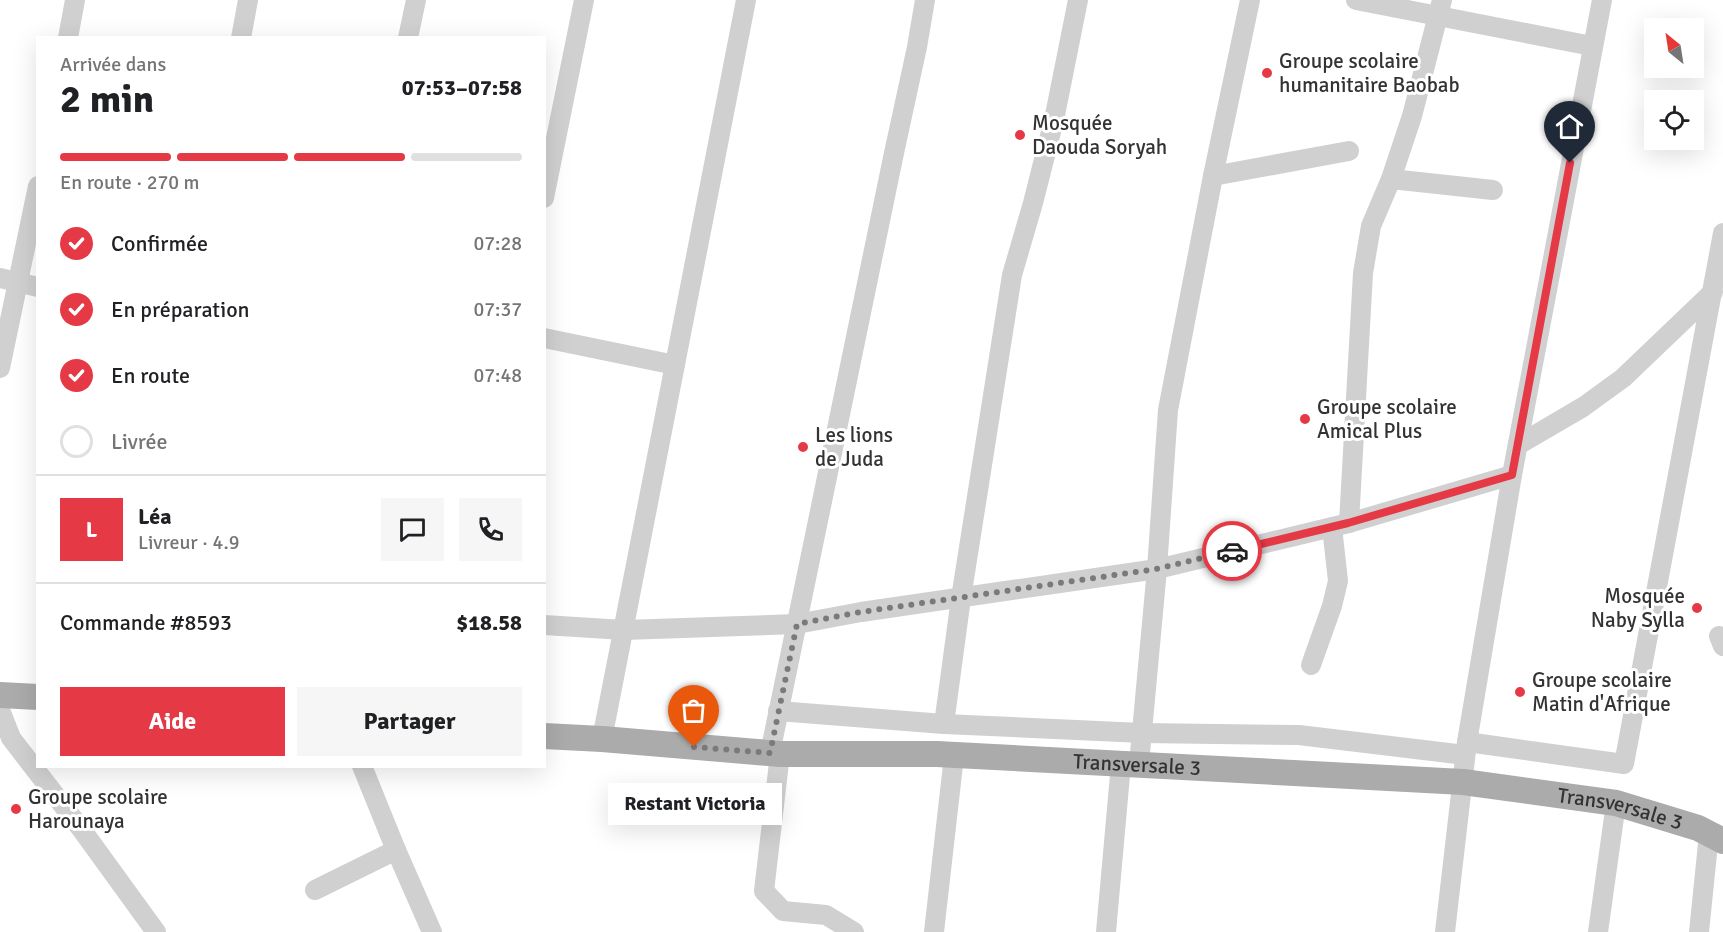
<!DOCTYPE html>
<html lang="fr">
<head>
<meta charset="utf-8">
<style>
	:root { --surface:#fff; --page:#f6f6f6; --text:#202124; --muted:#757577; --line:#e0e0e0; --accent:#e63946 }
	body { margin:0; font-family:Signika,sans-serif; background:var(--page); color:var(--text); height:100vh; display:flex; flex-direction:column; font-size:22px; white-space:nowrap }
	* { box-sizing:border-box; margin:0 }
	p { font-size:20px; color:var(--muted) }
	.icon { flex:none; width:33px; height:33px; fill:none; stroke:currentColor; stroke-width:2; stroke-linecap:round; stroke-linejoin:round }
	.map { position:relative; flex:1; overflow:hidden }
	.panel { position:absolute; left:36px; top:36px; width:510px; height:732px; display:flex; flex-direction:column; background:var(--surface); border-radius:0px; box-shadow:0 6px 24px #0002 }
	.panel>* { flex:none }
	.needle { width:39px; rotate:330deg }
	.tools { position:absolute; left:1644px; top:18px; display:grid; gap:12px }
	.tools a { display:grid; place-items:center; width:60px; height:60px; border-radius:0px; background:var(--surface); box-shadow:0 6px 24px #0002; font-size:30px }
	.pin { position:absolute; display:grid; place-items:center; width:51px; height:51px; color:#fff; margin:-62px -26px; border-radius:50% 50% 50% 0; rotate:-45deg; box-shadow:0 0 6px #0007 }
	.pin .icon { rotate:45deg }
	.courier { position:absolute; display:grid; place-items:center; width:60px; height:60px; margin:-30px; border:4px solid #e63946; border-radius:50%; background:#fff; color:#222; box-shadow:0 2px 8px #0007 }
	.bubble { position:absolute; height:42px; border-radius:0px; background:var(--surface); box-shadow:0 6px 24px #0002; font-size:20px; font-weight:800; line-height:42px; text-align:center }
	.headline em { font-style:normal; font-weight:800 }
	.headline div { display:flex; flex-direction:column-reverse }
	.headline { display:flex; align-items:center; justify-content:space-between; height:102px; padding:0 24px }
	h1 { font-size:39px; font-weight:800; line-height:45px }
	.bar { display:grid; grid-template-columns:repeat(4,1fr); gap:9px 6px; align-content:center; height:72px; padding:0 24px }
	.bar i { height:8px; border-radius:4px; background:var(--line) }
	.bar .on { background:var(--accent) }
	.bar p { grid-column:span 4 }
	.line { display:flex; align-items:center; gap:15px; padding:0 24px; border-top:2px solid var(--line) }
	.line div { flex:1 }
	.round { display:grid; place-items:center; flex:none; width:63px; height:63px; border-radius:0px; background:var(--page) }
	ol { padding:0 24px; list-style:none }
	li { display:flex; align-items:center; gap:18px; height:66px }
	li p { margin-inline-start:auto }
	li .icon { padding:6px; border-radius:50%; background:var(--accent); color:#fff; stroke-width:4 }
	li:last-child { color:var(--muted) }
	li i { width:33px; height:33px; border:3px solid var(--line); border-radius:50% }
	.action { display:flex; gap:12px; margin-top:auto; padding:12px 24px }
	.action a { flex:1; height:69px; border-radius:0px; background:var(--accent); color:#fff; font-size:24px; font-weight:800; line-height:69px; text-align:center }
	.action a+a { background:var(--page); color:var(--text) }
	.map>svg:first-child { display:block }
</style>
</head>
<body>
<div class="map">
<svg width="1723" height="932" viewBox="0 0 1723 932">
	<rect width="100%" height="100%" fill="#fff"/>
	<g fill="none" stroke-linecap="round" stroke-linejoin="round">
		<!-- minor -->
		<g stroke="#d0d0d0" stroke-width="20">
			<path d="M1356,0L1592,46"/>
			<path d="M68,38L75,0"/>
			<path d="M241,38L248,0"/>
			<path d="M408,38L416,0"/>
			<path d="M1213,176L1349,151"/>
			<path d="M1391,179L1493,190"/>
			<path d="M544,198L584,0"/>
			<path d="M0,278L38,287"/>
			<path d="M544,338L675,365"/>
			<path d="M0,368L38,186"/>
			<path d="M1518,445L1583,407L1623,378L1713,292"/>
			<path d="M1349,523L1363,273L1371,226L1391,179L1412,116L1442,0"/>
			<path d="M544,625L624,630L797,624L861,612L1157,569L1349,523L1512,475"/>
			<path d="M1719,636L1723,646"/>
			<path d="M1311,665L1332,606L1338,581L1332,527"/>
			<path d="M0,710L11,738L82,830L156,932"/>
			<path d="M778,711L944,724L1142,733L1299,735L1465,755"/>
			<path d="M944,724L961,598L1012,275L1033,203L1054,120L1078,0"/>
			<path d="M602,739L746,0"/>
			<path d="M1467,742L1624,764L1723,233"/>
			<path d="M770,753L894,153L917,47L925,0"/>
			<path d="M780,754L764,891L783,911L826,915L854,932"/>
			<path d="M1139,764L1157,569L1168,410L1213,176L1250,0"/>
			<path d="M362,766L396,850L432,932"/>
			<path d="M315,890L396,850"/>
			<path d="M934,932L954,756"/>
			<path d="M1106,932L1121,764"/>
			<path d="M1445,932L1467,742L1512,475L1602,0"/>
			<path d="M1598,932L1616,803"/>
			<path d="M1699,932L1709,834"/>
		</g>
		<!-- major -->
		<g stroke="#ababab" stroke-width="26">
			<path d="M0,695L38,697"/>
			<path id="s1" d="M544,736L602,739L780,754H937L1463,782L1616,803L1698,828L1723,841"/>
		</g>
	</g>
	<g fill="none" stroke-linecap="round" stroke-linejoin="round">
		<!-- done -->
		<path stroke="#7a7a7a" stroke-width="6" stroke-dasharray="0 10.8" d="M694,747L770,753L797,624L861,612L1156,569L1232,551"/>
		<!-- route -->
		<path stroke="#e63946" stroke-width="8" d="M1232,551L1348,523L1512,475L1570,163"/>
	</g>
	<!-- markers -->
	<g fill="#e63946" stroke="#fff" stroke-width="2">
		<circle cx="1267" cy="73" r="6"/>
		<circle cx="1020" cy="135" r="6"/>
		<circle cx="1305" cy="419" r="6"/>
		<circle cx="803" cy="447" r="6"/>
		<circle cx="1697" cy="608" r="6"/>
		<circle cx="1520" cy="692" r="6"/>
		<circle cx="16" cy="809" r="6"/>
	</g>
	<g text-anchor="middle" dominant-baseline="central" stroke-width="6" stroke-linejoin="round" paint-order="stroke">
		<!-- poi labels -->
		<g font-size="21" fill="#333" stroke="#fff" text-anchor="start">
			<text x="1279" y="61">Groupe scolaire<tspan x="1279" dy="24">humanitaire Baobab</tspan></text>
			<text x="1032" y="123">Mosquée<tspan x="1032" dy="24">Daouda Soryah</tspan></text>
			<text x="1317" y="407">Groupe scolaire<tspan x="1317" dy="24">Amical Plus</tspan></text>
			<text x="815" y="435">Les lions<tspan x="815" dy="24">de Juda</tspan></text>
			<text x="1685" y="596" text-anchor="end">Mosquée<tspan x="1685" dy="24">Naby Sylla</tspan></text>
			<text x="1532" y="680">Groupe scolaire<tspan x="1532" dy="24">Matin d'Afrique</tspan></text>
			<text x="28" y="797">Groupe scolaire<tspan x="28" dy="24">Harounaya</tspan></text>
		</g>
		<!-- street labels -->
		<g font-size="21" fill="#333" stroke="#fff">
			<text stroke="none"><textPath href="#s1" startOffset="594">Transversale 3</textPath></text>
			<text stroke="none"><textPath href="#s1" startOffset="1080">Transversale 3</textPath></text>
		</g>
	</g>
</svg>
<div class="tools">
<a><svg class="needle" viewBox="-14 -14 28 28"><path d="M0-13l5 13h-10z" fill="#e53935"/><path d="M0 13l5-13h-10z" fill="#757577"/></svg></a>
<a><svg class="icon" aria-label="locate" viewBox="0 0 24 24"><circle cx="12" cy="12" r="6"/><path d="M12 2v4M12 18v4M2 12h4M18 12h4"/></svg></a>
</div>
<div class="pin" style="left:694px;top:747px;background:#ea580c"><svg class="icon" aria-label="bag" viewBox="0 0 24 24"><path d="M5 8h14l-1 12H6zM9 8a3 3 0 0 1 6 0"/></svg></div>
<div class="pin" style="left:1570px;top:163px;background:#1f2937"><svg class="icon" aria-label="home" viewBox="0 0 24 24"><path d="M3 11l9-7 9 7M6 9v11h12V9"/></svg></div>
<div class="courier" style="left:1232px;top:551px"><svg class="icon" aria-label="car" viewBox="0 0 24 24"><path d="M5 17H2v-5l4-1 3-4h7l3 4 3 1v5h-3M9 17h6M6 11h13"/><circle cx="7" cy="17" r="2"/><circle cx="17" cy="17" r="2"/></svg></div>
<div class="bubble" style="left:608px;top:783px;width:174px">Restant Victoria</div>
<section class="panel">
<div class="headline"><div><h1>2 min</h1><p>Arrivée dans</p></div><em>07:53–07:58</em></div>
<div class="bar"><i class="on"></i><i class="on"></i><i class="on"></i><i></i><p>En route · 270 m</p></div>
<ol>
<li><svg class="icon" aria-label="check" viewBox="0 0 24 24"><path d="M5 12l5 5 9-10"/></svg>Confirmée<p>07:28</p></li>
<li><svg class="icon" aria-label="check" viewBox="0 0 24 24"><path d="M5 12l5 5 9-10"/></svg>En préparation<p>07:37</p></li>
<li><svg class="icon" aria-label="check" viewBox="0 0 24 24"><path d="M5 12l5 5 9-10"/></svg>En route<p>07:48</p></li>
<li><i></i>Livrée</li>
</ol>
<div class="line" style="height:108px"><b class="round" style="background:var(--accent);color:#fff">L</b><div><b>Léa</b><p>Livreur · 4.9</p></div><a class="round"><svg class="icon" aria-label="chat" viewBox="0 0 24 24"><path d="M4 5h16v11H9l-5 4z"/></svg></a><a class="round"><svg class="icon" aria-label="phone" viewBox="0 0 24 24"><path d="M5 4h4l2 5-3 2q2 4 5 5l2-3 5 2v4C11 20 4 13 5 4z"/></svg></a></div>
<div class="line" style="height:78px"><div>Commande #8593</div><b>$18.58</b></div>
<div class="action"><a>Aide</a><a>Partager</a></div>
</section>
</div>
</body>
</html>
